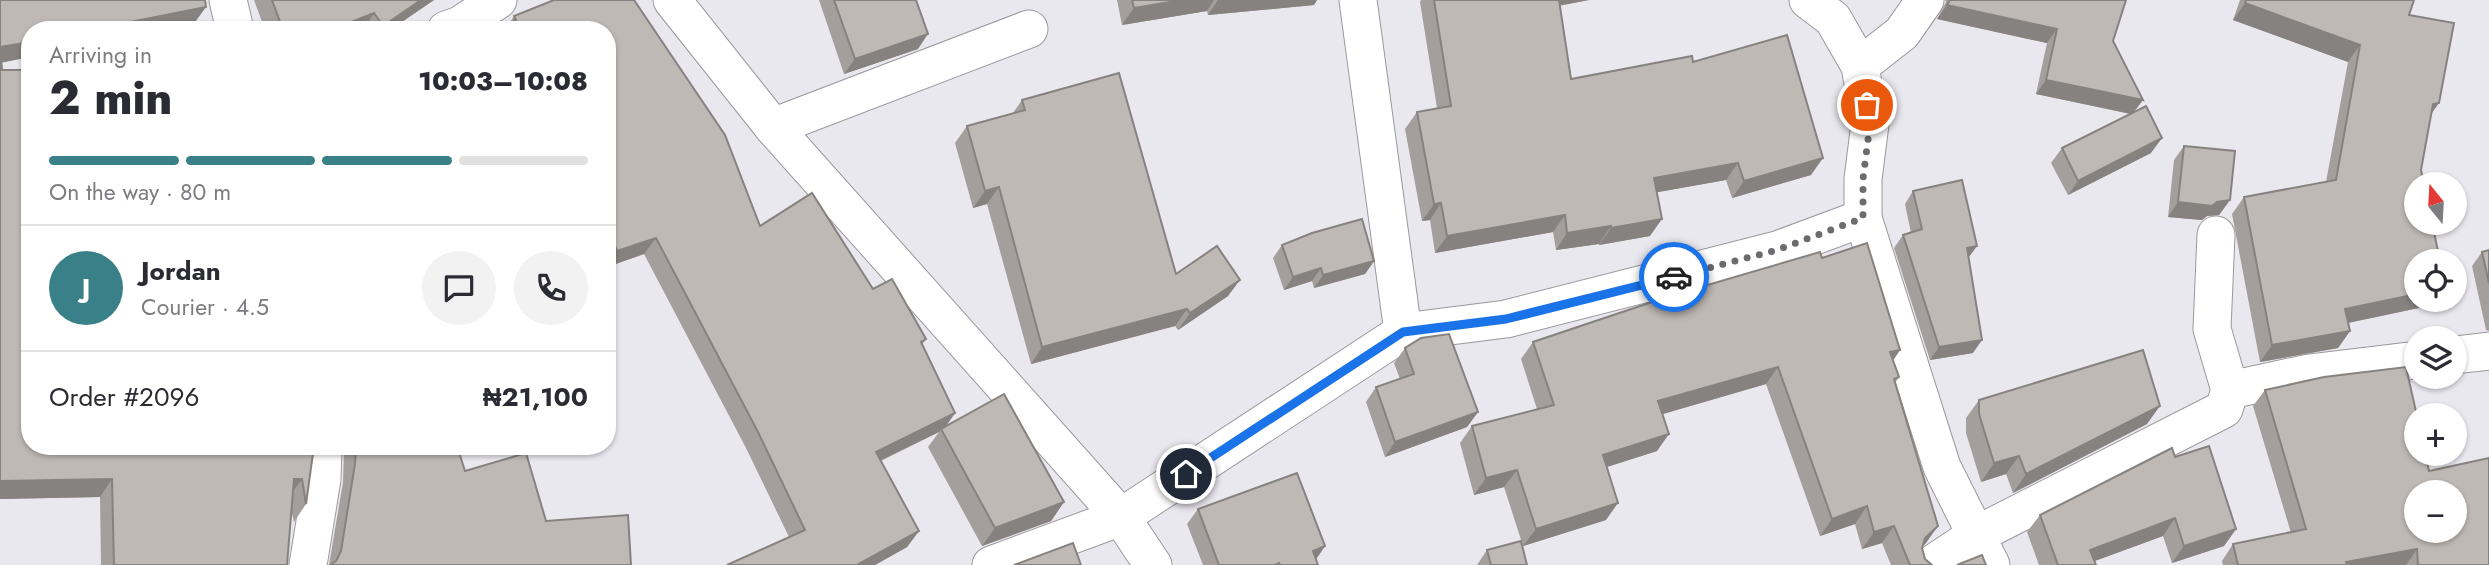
<!DOCTYPE html>
<html lang="en">
<head>
<meta charset="utf-8">
<style>
	:root { --surface:#fff; --page:#f2f2f3; --text:#2b2b33; --muted:#7c7c81; --line:#e1e1e2; --accent:#398088 }
	body { margin:0; font-family:Jost,sans-serif; background:var(--page); color:var(--text); height:100vh; display:flex; flex-direction:column; font-size:26px; white-space:nowrap }
	* { box-sizing:border-box; margin:0 }
	p { font-size:23px; color:var(--muted) }
	.icon { flex:none; width:38px; height:38px; fill:none; stroke:currentColor; stroke-width:2; stroke-linecap:round; stroke-linejoin:round }
	.map { position:relative; flex:1; overflow:hidden }
	.side { position:absolute; left:21px; top:21px; width:595px; height:434px; display:flex; flex-direction:column; background:var(--surface); border-radius:28px; box-shadow:0 2px 5px #0004 }
	.side>* { flex:none }
	.needle { width:46px; rotate:342deg }
	.buttons { position:absolute; left:2404px; top:172px; display:grid; gap:14px }
	.buttons a { display:grid; place-items:center; width:63px; height:63px; border-radius:50%; background:var(--surface); box-shadow:0 2px 5px #0004; font-size:35px }
	.pin { position:absolute; display:grid; place-items:center; width:60px; height:60px; color:#fff; margin:-30px; border:4px solid #fff; border-radius:50%; box-shadow:0 2px 7px #0007 }
	.courier { position:absolute; display:grid; place-items:center; width:70px; height:70px; margin:-35px; border:5px solid #1a73e8; border-radius:50%; background:#fff; color:#222; box-shadow:0 2px 9px #0007 }
	.head em { font-style:normal; font-weight:800 }
	.head div { display:flex; flex-direction:column-reverse }
	.head { display:flex; align-items:center; justify-content:space-between; height:119px; padding:0 28px }
	h1 { font-size:46px; font-weight:800; line-height:52px }
	.bar { display:grid; grid-template-columns:repeat(4,1fr); gap:10px 7px; align-content:center; height:84px; padding:0 28px }
	.bar i { height:9px; border-radius:5px; background:var(--line) }
	.bar .active { background:var(--accent) }
	.bar p { grid-column:span 4 }
	.line { display:flex; align-items:center; gap:18px; padding:0 28px; border-top:2px solid var(--line) }
	.line div { flex:1 }
	.round { display:grid; place-items:center; flex:none; width:74px; height:74px; border-radius:37px; background:var(--page) }
	.map>svg:first-child { display:block }
</style>
</head>
<body>
<div class="map">
<svg width="2489" height="565" viewBox="0 0 2489 565">
	<rect width="100%" height="100%" fill="#eae8ef"/>
	<g fill="none" stroke-linecap="round" stroke-linejoin="round">
		<defs>
			<g id="street">
				<path d="M228,0L235,30"/>
				<path d="M672,0L773,127L1121,517L1153,565"/>
				<path d="M1358,0L1403,332"/>
				<path d="M1808,0L1833,19L1860,66L1870,124L1863,179V218L1942,467L1991,565"/>
				<path d="M446,30L460,25L498,0"/>
				<path d="M1860,66L1902,33L1925,0"/>
				<path d="M773,127L1029,29"/>
				<path d="M2455,355L2489,351"/>
				<path d="M2230,390L2309,373L2417,360"/>
				<path d="M308,565L322,479L323,446"/>
				<path d="M991,565L1121,517L1403,332L1506,319L1777,250L1863,218"/>
				<path d="M1931,565L1976,535L2224,409L2230,390L2212,329L2216,235"/>
			</g>
		</defs>
		<!-- street casing -->
		<use href="#street" stroke="#9a989e" stroke-width="39"/>
		<!-- street -->
		<use href="#street" stroke="#fff" stroke-width="37"/>
	</g>
	<!-- wall -->
	<g fill="#a49f9c">
		<path d="M0,0L193,25L2,62L30,446H314L306,504L294,522L291,509L287,565H101L100,497L0,499Z"/>
		<path d="M254,0H434L390,30H265Z"/>
		<path d="M554,0H634L725,135L760,226L812,193L873,289L892,279L926,339L922,345L955,413L946,426L1004,394L1064,502L1051,521L982,546L928,447L939,432L881,461L919,531L907,547L875,565H727L789,537L746,448L644,254L607,267V30H500L509,24L514,16Z"/>
		<path d="M819,0H916L918,49L844,74Z"/>
		<path d="M1117,0H1317L1314,5L1208,15L1207,11L1122,25Z"/>
		<path d="M1421,0H1589L1559,6L1571,79L1693,62L1811,175L1732,198L1726,180L1657,192L1650,236L1599,245V244L1556,250L1553,232L1435,253L1430,220L1422,221L1405,129L1417,112L1437,108L1420,2Z"/>
		<path d="M1945,0H2126L2113,41L2143,100L2134,112L2151,153L2068,195L2051,163L2062,148L2130,114L2036,94L2047,43L1937,19L1946,2Z"/>
		<path d="M2240,0H2414L2409,15L2431,114L2421,170L2417,299H2437L2433,305L2348,323L2350,331L2338,348L2260,362L2232,214L2244,197L2326,182L2348,62L2233,20Z"/>
		<path d="M1022,100L1176,274L1228,296L1178,330L1175,326L1031,364L987,204L973,208L955,143L967,126L1013,113Z"/>
		<path d="M2184,146L2230,200L2219,215L2207,216L2202,220L2168,217L2174,160Z"/>
		<path d="M1913,191L1977,246L1968,258L1973,353L1930,360L1894,248L1903,235L1911,233L1905,204Z"/>
		<path d="M1282,245L1374,261L1365,274L1314,288L1312,281L1284,290L1273,258Z"/>
		<path d="M2489,250V331L2486,330L2472,266L2482,252Z"/>
		<path d="M1822,258L1900,350L1893,361L1899,377L1895,383L1926,543L1923,546L1922,548L1925,559L1932,565H1891L1882,543L1862,549L1855,524L1820,536L1766,384L1662,414L1657,451L1607,467L1606,520L1523,546L1504,487L1474,495L1460,443L1472,426L1537,409L1521,359L1533,342Z"/>
		<path d="M1405,348L1478,412L1467,427L1385,457L1366,402L1376,387L1400,379L1394,363Z"/>
		<path d="M2265,390L2429,471L2489,565H2223L2222,561L2233,544L2291,533L2253,406Z"/>
		<path d="M1979,400L2147,424L2013,493L2006,474L1981,482L1966,433V418Z"/>
		<path d="M344,446H457L465,471L546,521L631,565H329L343,482Z"/>
		<path d="M2175,457L2236,529L2224,546L2172,563L2163,536L2094,561L2096,565H2039L2027,532L2040,515Z"/>
		<path d="M1198,509L1325,546L1316,559L1318,565H1203L1187,524Z"/>
		<path d="M1487,550L1527,565H1477Z"/>
	</g>
	<!-- shaded-wall -->
	<g fill="#86827f">
		<path d="M421,0H434L390,30H380L383,26Z"/>
		<path d="M1182,0H1214L1207,11L1122,25L1134,8Z"/>
		<path d="M1218,0H1317L1314,5L1208,15Z"/>
		<path d="M1551,0H1589L1545,8Z"/>
		<path d="M2245,3L2360,45L2348,62L2233,20Z"/>
		<path d="M1947,5L2057,29L2047,43L1937,19Z"/>
		<path d="M206,7L193,25L167,30H90Z"/>
		<path d="M374,13L363,30H331Z"/>
		<path d="M928,34L918,49L844,74L855,59Z"/>
		<path d="M30,42V57L0,63V47Z"/>
		<path d="M2046,80L2143,100L2132,114L2036,94Z"/>
		<path d="M2439,103L2427,120L2433,104Z"/>
		<path d="M2162,138L2151,153L2068,195L2078,181Z"/>
		<path d="M1823,158L1811,175L1732,198L1744,181Z"/>
		<path d="M1738,163L1726,180L1642,195L1654,178Z"/>
		<path d="M999,187L987,204L973,208L985,191Z"/>
		<path d="M2230,200L2219,215L2207,216L2202,220L2168,217L2178,202Z"/>
		<path d="M1441,203L1430,220L1422,221L1434,204Z"/>
		<path d="M1565,215L1553,232L1435,253L1447,236Z"/>
		<path d="M1662,219L1650,236L1599,245L1611,228Z"/>
		<path d="M1611,226L1599,244L1556,250L1567,233Z"/>
		<path d="M656,238L644,254L607,267V265L617,251Z"/>
		<path d="M1977,246L1968,258L1967,248Z"/>
		<path d="M1374,261L1365,274L1314,288L1323,275Z"/>
		<path d="M1321,268L1312,281L1284,290L1293,277Z"/>
		<path d="M1240,280L1228,296L1178,330L1190,313Z"/>
		<path d="M2417,294V299H2437L2433,305L2333,326L2345,309Z"/>
		<path d="M1187,309L1175,326L1031,364L1042,347Z"/>
		<path d="M2350,331L2338,348L2260,362L2272,345Z"/>
		<path d="M1982,340L1973,353L1930,360L1939,347Z"/>
		<path d="M1900,350L1888,367L1890,352Z"/>
		<path d="M1778,367L1766,384L1646,419L1658,401Z"/>
		<path d="M2160,406L2147,424L2013,493L2026,474Z"/>
		<path d="M1478,412L1467,427L1385,457L1395,442Z"/>
		<path d="M955,413L944,429H941L939,432L864,468L876,452Z"/>
		<path d="M1669,434L1657,451L1591,472L1603,455Z"/>
		<path d="M2019,456L2006,474L1981,482L1994,463Z"/>
		<path d="M1517,470L1504,487L1474,495L1486,478Z"/>
		<path d="M112,479L100,497L0,499V481Z"/>
		<path d="M294,479H302L289,497Z"/>
		<path d="M1064,502L1051,521L982,546L995,528Z"/>
		<path d="M1618,503L1606,520L1523,546L1536,529Z"/>
		<path d="M1867,506L1855,524L1820,536L1832,519Z"/>
		<path d="M2175,518L2163,536L2084,565L2090,550Z"/>
		<path d="M1894,526L1882,543L1862,549L1874,532Z"/>
		<path d="M1938,526L1926,543L1913,555L1925,538Z"/>
		<path d="M2236,529L2224,546L2172,563L2184,546Z"/>
		<path d="M919,531L907,547L875,565H857Z"/>
		<path d="M1325,546L1315,561L1313,551Z"/>
		<path d="M2417,549L2406,565H2344L2346,562Z"/>
	</g>
	<!-- building -->
	<g fill="#bfb9b5" stroke="#86827f" stroke-width="2" fill-rule="evenodd">
		<path d="M0,0H205L206,7L90,30H30V42L0,47L2,70H30V446H314L306,504L302,479H294L287,565H114L112,479L0,481Z"/>
		<path d="M272,0H421L383,26L374,13L331,30H283Z"/>
		<path d="M554,0H634L725,135L760,226L812,193L873,289L892,279L926,339L921,342L955,413L876,452L919,531L857,565H727L805,530L758,432L656,238L617,251L607,223V30H500L516,20L514,16Z"/>
		<path d="M834,0H916L928,34L855,59Z"/>
		<path d="M1132,0H1182L1134,8Z"/>
		<path d="M1434,0H1559L1571,79L1692,56L1693,62L1787,35L1823,158L1744,181L1738,163L1654,178L1662,219L1611,228V226L1567,233L1565,215L1447,236L1441,203L1434,204L1417,112L1451,106Z"/>
		<path d="M1950,0H2126L2113,41L2143,100L2046,80L2057,29L1947,5Z"/>
		<path d="M2246,0H2414L2409,15L2454,23L2439,103L2433,104L2421,170L2424,184H2417V222H2432L2440,261H2417V294L2345,309L2350,331L2272,345L2244,197L2336,180L2360,45L2245,3Z"/>
		<path d="M1119,73L1176,274L1217,246L1240,280L1190,313L1187,309L1042,347L999,187L985,191L967,126L1025,110L1022,100Z"/>
		<path d="M2146,106L2162,138L2078,181L2062,148Z"/>
		<path d="M2184,146L2235,151L2230,200L2217,202L2212,206L2178,202Z"/>
		<path d="M1962,180L1977,246L1967,248L1982,340L1939,347L1903,235L1922,229L1913,191Z"/>
		<path d="M1362,219L1374,261L1323,275L1321,268L1293,277L1282,245L1312,233Z"/>
		<path d="M1867,243L1900,350L1890,352L1899,377L1894,379L1938,526L1925,538L1922,548L1925,559L1932,565H1910L1894,526L1874,532L1867,506L1832,519L1778,367L1658,401L1669,434L1603,455L1618,503L1536,529L1517,470L1486,478L1472,426L1554,405L1533,342L1670,296L1820,252L1822,258Z"/>
		<path d="M2489,250V283L2482,252Z"/>
		<path d="M1449,334L1478,412L1395,442L1376,387L1414,374L1405,348L1421,338Z"/>
		<path d="M2143,350L2160,406L2026,474L2019,456L1994,463L1979,414V400Z"/>
		<path d="M2406,367L2417,416V453H2425L2429,471L2489,458V565H2418L2417,549L2346,562L2347,565H2238L2233,544L2306,529L2265,390L2324,377ZM2417,492H2455V530H2417Z"/>
		<path d="M1004,394L1064,502L995,528L941,429Z"/>
		<path d="M356,446H457L465,471L526,453L546,521L628,515L631,565H330L336,561L341,551L355,464Z"/>
		<path d="M2209,446L2236,529L2184,546L2175,518L2090,550L2096,565H2058L2040,515L2172,448L2175,457Z"/>
		<path d="M1297,473L1325,546L1313,551L1318,565H1280L1279,563L1275,565H1219L1198,509Z"/>
		<path d="M1521,541L1527,565H1491L1487,550Z"/>
		<path d="M1073,543L1081,565H1014Z"/>
		<path d="M1982,555L1986,565H1957Z"/>
	</g>
	<g fill="none" stroke-linecap="round" stroke-linejoin="round">
		<!-- done -->
		<path stroke="#6c6b6f" stroke-width="7" stroke-dasharray="0 12.6" d="M1674,277L1777,250L1863,218V179L1870,124L1867,105"/>
		<!-- route -->
		<path stroke="#1a73e8" stroke-width="9" d="M1186,474L1403,332L1506,319L1674,277"/>
	</g>
</svg>
<div class="buttons">
<a><svg class="needle" viewBox="-14 -14 28 28"><path d="M0-13l5 13h-10z" fill="#e53935"/><path d="M0 13l5-13h-10z" fill="#7c7c81"/></svg></a>
<a><svg class="icon" aria-label="locate" viewBox="0 0 24 24"><circle cx="12" cy="12" r="6"/><path d="M12 2v4M12 18v4M2 12h4M18 12h4"/></svg></a>
<a><svg class="icon" aria-label="layers" viewBox="0 0 24 24"><path d="M12 4l9 5-9 5-9-5zM3 14l9 5 9-5"/></svg></a>
<a>+</a>
<a>−</a>
</div>
<div class="pin" style="left:1867px;top:105px;background:#ea580c"><svg class="icon" aria-label="bag" viewBox="0 0 24 24"><path d="M5 8h14l-1 12H6zM9 8a3 3 0 0 1 6 0"/></svg></div>
<div class="pin" style="left:1186px;top:474px;background:#1f2937"><svg class="icon" aria-label="home" viewBox="0 0 24 24"><path d="M3 11l9-7 9 7M6 9v11h12V9"/></svg></div>
<div class="courier" style="left:1674px;top:277px"><svg class="icon" aria-label="car" viewBox="0 0 24 24"><path d="M5 17H2v-5l4-1 3-4h7l3 4 3 1v5h-3M9 17h6M6 11h13"/><circle cx="7" cy="17" r="2"/><circle cx="17" cy="17" r="2"/></svg></div>
<section class="side">
<div class="head"><div><h1>2 min</h1><p>Arriving in</p></div><em>10:03–10:08</em></div>
<div class="bar"><i class="active"></i><i class="active"></i><i class="active"></i><i></i><p>On the way · 80 m</p></div>
<div class="line" style="height:126px"><b class="round" style="background:var(--accent);color:#fff">J</b><div><b>Jordan</b><p>Courier · 4.5</p></div><a class="round"><svg class="icon" aria-label="chat" viewBox="0 0 24 24"><path d="M4 5h16v11H9l-5 4z"/></svg></a><a class="round"><svg class="icon" aria-label="phone" viewBox="0 0 24 24"><path d="M5 4h4l2 5-3 2q2 4 5 5l2-3 5 2v4C11 20 4 13 5 4z"/></svg></a></div>
<div class="line" style="height:91px"><div>Order #2096</div><b>₦21,100</b></div>
</section>
</div>
</body>
</html>
